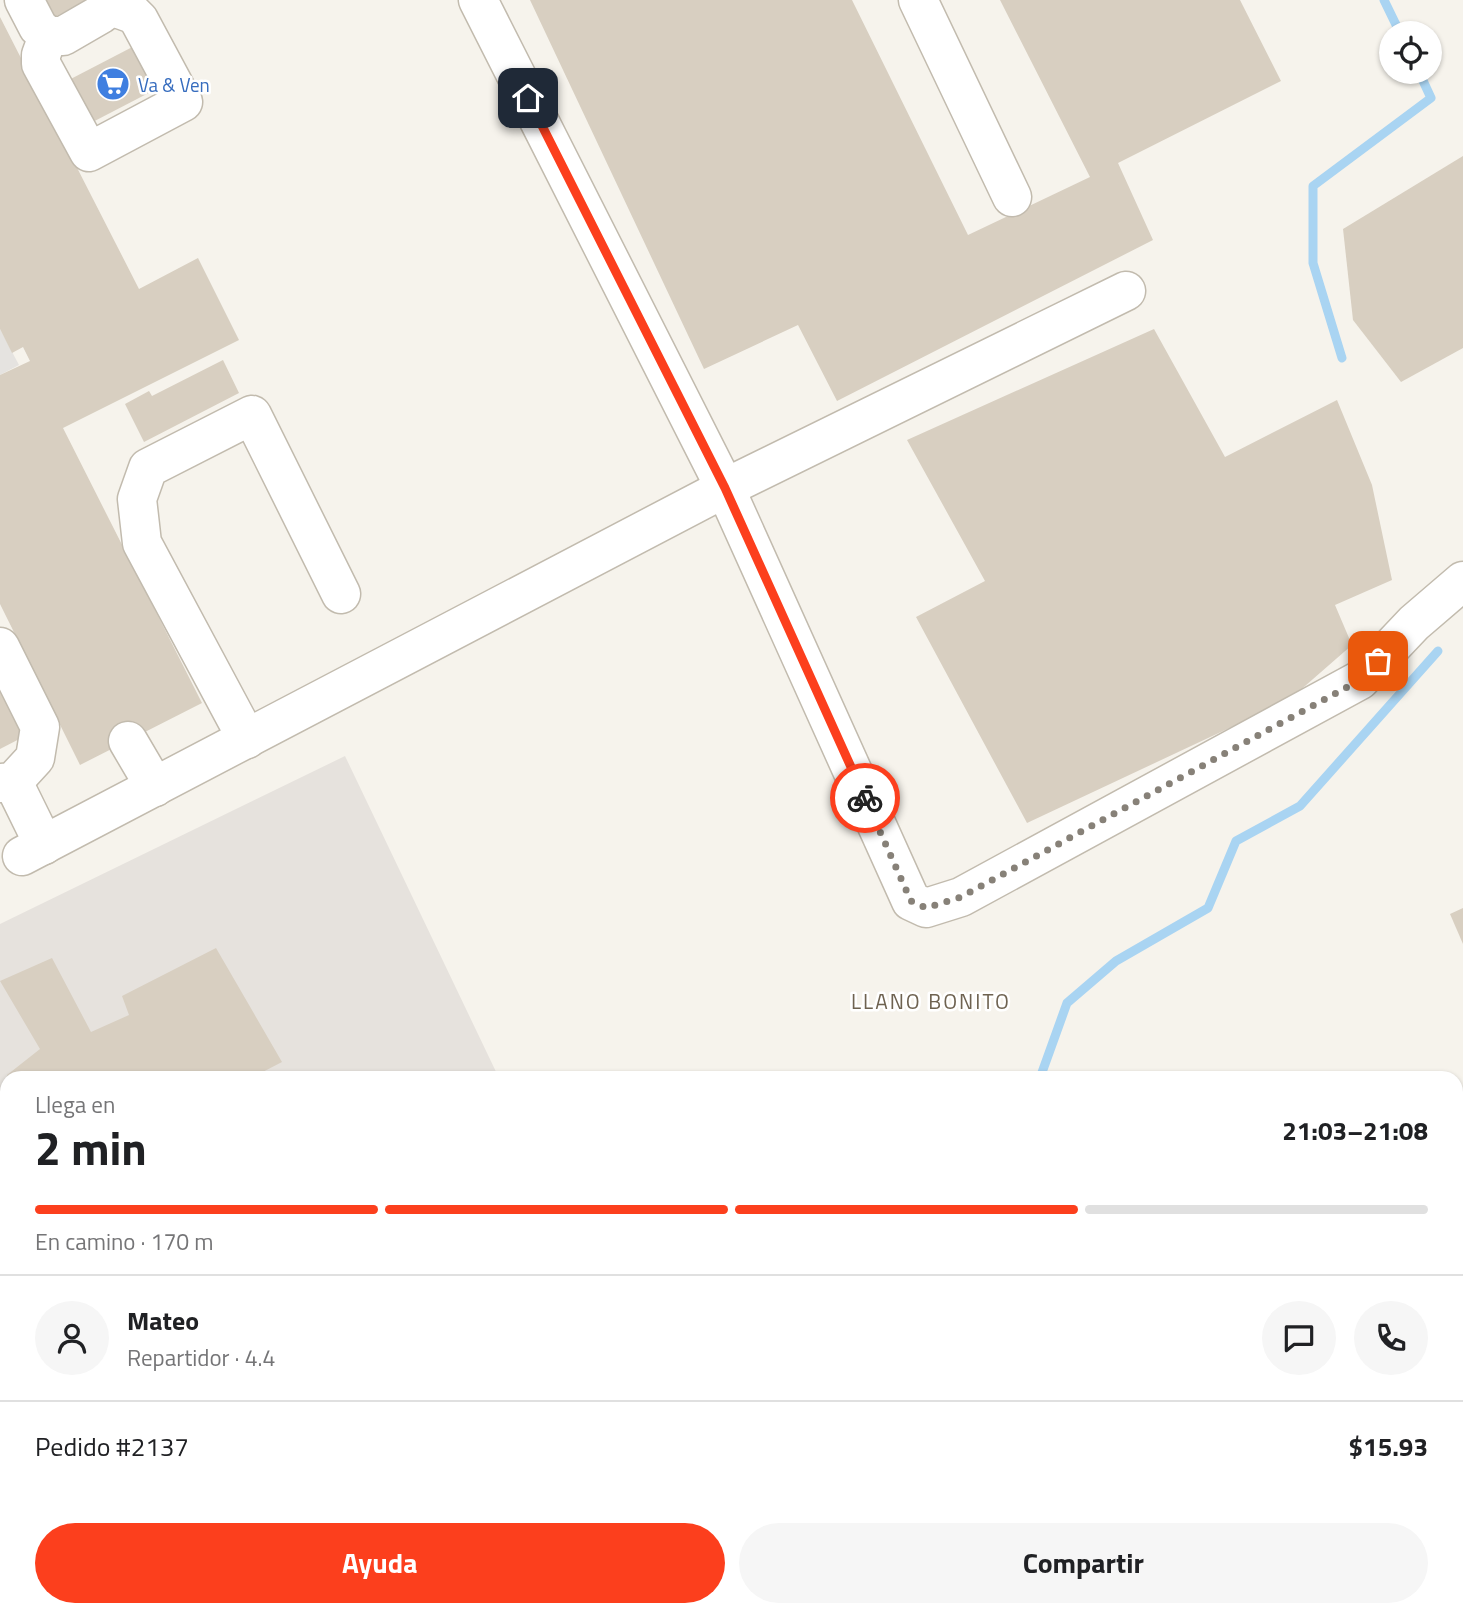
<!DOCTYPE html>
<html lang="es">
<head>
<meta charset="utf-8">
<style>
	:root { --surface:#fff; --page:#f6f6f6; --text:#202124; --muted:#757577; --line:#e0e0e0; --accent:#fc3f1d }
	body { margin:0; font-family:"Titillium Web",sans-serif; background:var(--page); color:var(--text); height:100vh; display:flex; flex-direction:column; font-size:26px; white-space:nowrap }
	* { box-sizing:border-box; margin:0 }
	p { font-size:23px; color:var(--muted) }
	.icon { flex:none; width:38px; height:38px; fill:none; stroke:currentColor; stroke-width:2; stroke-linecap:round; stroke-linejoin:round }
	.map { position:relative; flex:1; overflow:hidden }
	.side { position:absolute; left:0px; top:1071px; width:1463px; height:546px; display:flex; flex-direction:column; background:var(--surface); border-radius:21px 21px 0 0; box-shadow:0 2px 5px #0004 }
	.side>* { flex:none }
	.buttons { position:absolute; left:1379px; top:21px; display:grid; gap:14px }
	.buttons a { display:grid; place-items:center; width:63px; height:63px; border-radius:50%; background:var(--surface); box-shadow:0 2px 5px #0004; font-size:35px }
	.pin { position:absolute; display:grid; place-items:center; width:60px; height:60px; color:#fff; margin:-30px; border-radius:14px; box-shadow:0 4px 10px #0006 }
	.courier { position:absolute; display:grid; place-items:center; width:70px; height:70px; margin:-35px; border:5px solid #fc3f1d; border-radius:50%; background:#fff; color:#222; box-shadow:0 2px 9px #0007 }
	.summary em { font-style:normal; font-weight:700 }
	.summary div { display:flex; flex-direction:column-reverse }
	.summary { display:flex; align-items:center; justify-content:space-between; height:119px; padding:0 35px }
	h1 { font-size:46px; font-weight:700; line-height:52px }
	.bar { display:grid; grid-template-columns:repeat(4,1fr); gap:10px 7px; align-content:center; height:84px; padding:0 35px }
	.bar i { height:9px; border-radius:5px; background:var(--line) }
	.bar .current { background:var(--accent) }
	.bar p { grid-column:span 4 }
	.line { display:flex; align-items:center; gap:18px; padding:0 35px; border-top:2px solid var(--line) }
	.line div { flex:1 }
	.round { display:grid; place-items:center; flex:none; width:74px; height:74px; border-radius:37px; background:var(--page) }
	.button { display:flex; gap:14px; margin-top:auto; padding:14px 35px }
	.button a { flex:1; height:80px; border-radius:42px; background:var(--accent); color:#fff; font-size:28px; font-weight:700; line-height:80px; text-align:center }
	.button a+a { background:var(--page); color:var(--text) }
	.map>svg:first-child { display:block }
</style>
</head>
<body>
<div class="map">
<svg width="1463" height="1617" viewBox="0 0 1463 1617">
	<rect width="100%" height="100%" fill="#f6f3ec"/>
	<!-- industrial -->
	<path fill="#e6e2dd" d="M345,756L499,1078H7V1145L0,1130V924Z"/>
	<!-- parking -->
	<path fill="#e5e3e0" d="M0,329L19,365L0,375Z"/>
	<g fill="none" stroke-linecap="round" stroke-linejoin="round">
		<!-- stream -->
		<g stroke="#a9d4f2" stroke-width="9">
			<path d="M1384,0L1400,33"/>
			<path d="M1342,358L1313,263V186L1431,98L1419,72"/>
			<path d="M1040,1078L1067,1003L1116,961L1208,908L1236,841L1300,806L1438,651"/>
			<path d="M0,1320L7,1331"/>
			<path d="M230,1610L234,1617"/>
			<path d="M1047,1610V1617"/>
		</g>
	</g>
	<!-- building -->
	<g fill="#d8cfc1">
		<path d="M41,0H87L51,19Z"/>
		<path d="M530,0H852L968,235L1090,177L1000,0H1240L1281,81L1118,163L1153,240L837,401L798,325L704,369Z"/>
		<path d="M0,17L139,289L198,258L239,340L63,428L202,703L80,765L0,604V375L30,361L23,347L12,353L0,329Z"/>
		<path d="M142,42L164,85L85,126L63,83Z"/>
		<path d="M1463,156V348L1401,382L1353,320L1343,229Z"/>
		<path d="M1154,329L1225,457L1337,400L1372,485L1392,580L1335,605L1352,645L1289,700L1027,823L916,617L985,581L907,440Z"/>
		<path d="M223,360L239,393L144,442L125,404L149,391L152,396Z"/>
		<path d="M0,677L29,734L0,749Z"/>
		<path d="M1463,908V944L1450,914Z"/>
		<path d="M216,948L282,1062L251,1078H9L7,1075L40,1049L0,981L52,958L91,1032L129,1015L122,996Z"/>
	</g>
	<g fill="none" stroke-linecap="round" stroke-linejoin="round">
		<defs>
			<g id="minor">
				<path d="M24,0L38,27L48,36H63L101,14L106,10L108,0"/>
				<path d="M478,0L725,488L911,901L926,908L961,897L1360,680L1414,623L1463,581"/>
				<path d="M918,0L1012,197"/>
				<path d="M48,36L41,55V64L89,152L183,102L139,20L133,14L108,5"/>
				<path d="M0,647L40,727L35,758L13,782L0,783"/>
				<path d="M247,739L142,543L137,499L148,468L252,415L341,594"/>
				<path d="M128,741L155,787"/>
				<path d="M13,782L44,845"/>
				<path d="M22,856L725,488L1126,291"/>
			</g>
		</defs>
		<!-- minor casing -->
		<use href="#minor" stroke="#c2bbae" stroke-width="41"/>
		<!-- minor -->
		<use href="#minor" stroke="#fff" stroke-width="38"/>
	</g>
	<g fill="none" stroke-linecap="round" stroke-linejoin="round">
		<!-- done -->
		<path stroke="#878178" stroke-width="7" stroke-dasharray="0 12.6" d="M865,798L911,901L926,908L961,897L1360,680L1378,661"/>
		<!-- route -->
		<path stroke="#fc3f1d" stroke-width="9" d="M528,98L725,488L865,798"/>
	</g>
	<!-- icons -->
	<defs>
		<symbol id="supermarket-disc" viewBox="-11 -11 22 22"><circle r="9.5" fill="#3f7fe0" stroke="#fff"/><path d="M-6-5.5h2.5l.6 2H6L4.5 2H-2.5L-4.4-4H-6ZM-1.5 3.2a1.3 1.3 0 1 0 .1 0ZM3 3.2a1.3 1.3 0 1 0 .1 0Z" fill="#fff"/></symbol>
	</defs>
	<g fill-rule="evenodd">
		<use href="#supermarket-disc" x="94" y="65" width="38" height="38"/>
	</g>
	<g text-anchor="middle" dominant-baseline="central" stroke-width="5" stroke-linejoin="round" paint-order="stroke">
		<!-- shop labels -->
		<g font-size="19" fill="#366cbe" stroke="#fff" text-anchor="start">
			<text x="138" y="84">Va &amp; Ven</text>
		</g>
		<!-- neighbourhood labels -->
		<g font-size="21" letter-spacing="2" fill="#6e6250" stroke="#fff">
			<text x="931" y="1001">LLANO BONITO</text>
		</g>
	</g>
</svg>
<div class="buttons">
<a><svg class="icon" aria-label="locate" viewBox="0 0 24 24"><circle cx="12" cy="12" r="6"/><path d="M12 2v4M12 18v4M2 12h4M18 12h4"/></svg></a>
</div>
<div class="pin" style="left:1378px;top:661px;background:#ea580c"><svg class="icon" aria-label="bag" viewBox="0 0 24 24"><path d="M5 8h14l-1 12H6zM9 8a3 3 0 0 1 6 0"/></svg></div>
<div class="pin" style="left:528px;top:98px;background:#1f2937"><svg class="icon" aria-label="home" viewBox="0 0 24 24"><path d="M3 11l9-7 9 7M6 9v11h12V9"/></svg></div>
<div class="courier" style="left:865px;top:798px"><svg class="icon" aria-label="bike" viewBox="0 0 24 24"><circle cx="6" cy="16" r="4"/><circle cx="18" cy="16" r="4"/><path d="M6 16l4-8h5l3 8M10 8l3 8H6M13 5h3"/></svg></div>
<section class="side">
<div class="summary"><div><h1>2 min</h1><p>Llega en</p></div><em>21:03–21:08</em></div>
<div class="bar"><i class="current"></i><i class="current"></i><i class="current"></i><i></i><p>En camino · 170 m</p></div>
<div class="line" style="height:126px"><a class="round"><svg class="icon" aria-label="person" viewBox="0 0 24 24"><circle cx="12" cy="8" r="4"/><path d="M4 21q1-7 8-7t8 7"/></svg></a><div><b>Mateo</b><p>Repartidor · 4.4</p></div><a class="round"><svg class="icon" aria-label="chat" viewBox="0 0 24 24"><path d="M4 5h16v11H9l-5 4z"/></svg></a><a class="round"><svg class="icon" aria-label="phone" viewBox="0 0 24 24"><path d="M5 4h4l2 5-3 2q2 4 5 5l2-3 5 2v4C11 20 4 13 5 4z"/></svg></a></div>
<div class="line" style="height:91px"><div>Pedido #2137</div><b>$15.93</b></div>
<div class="button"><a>Ayuda</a><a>Compartir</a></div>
</section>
</div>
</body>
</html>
